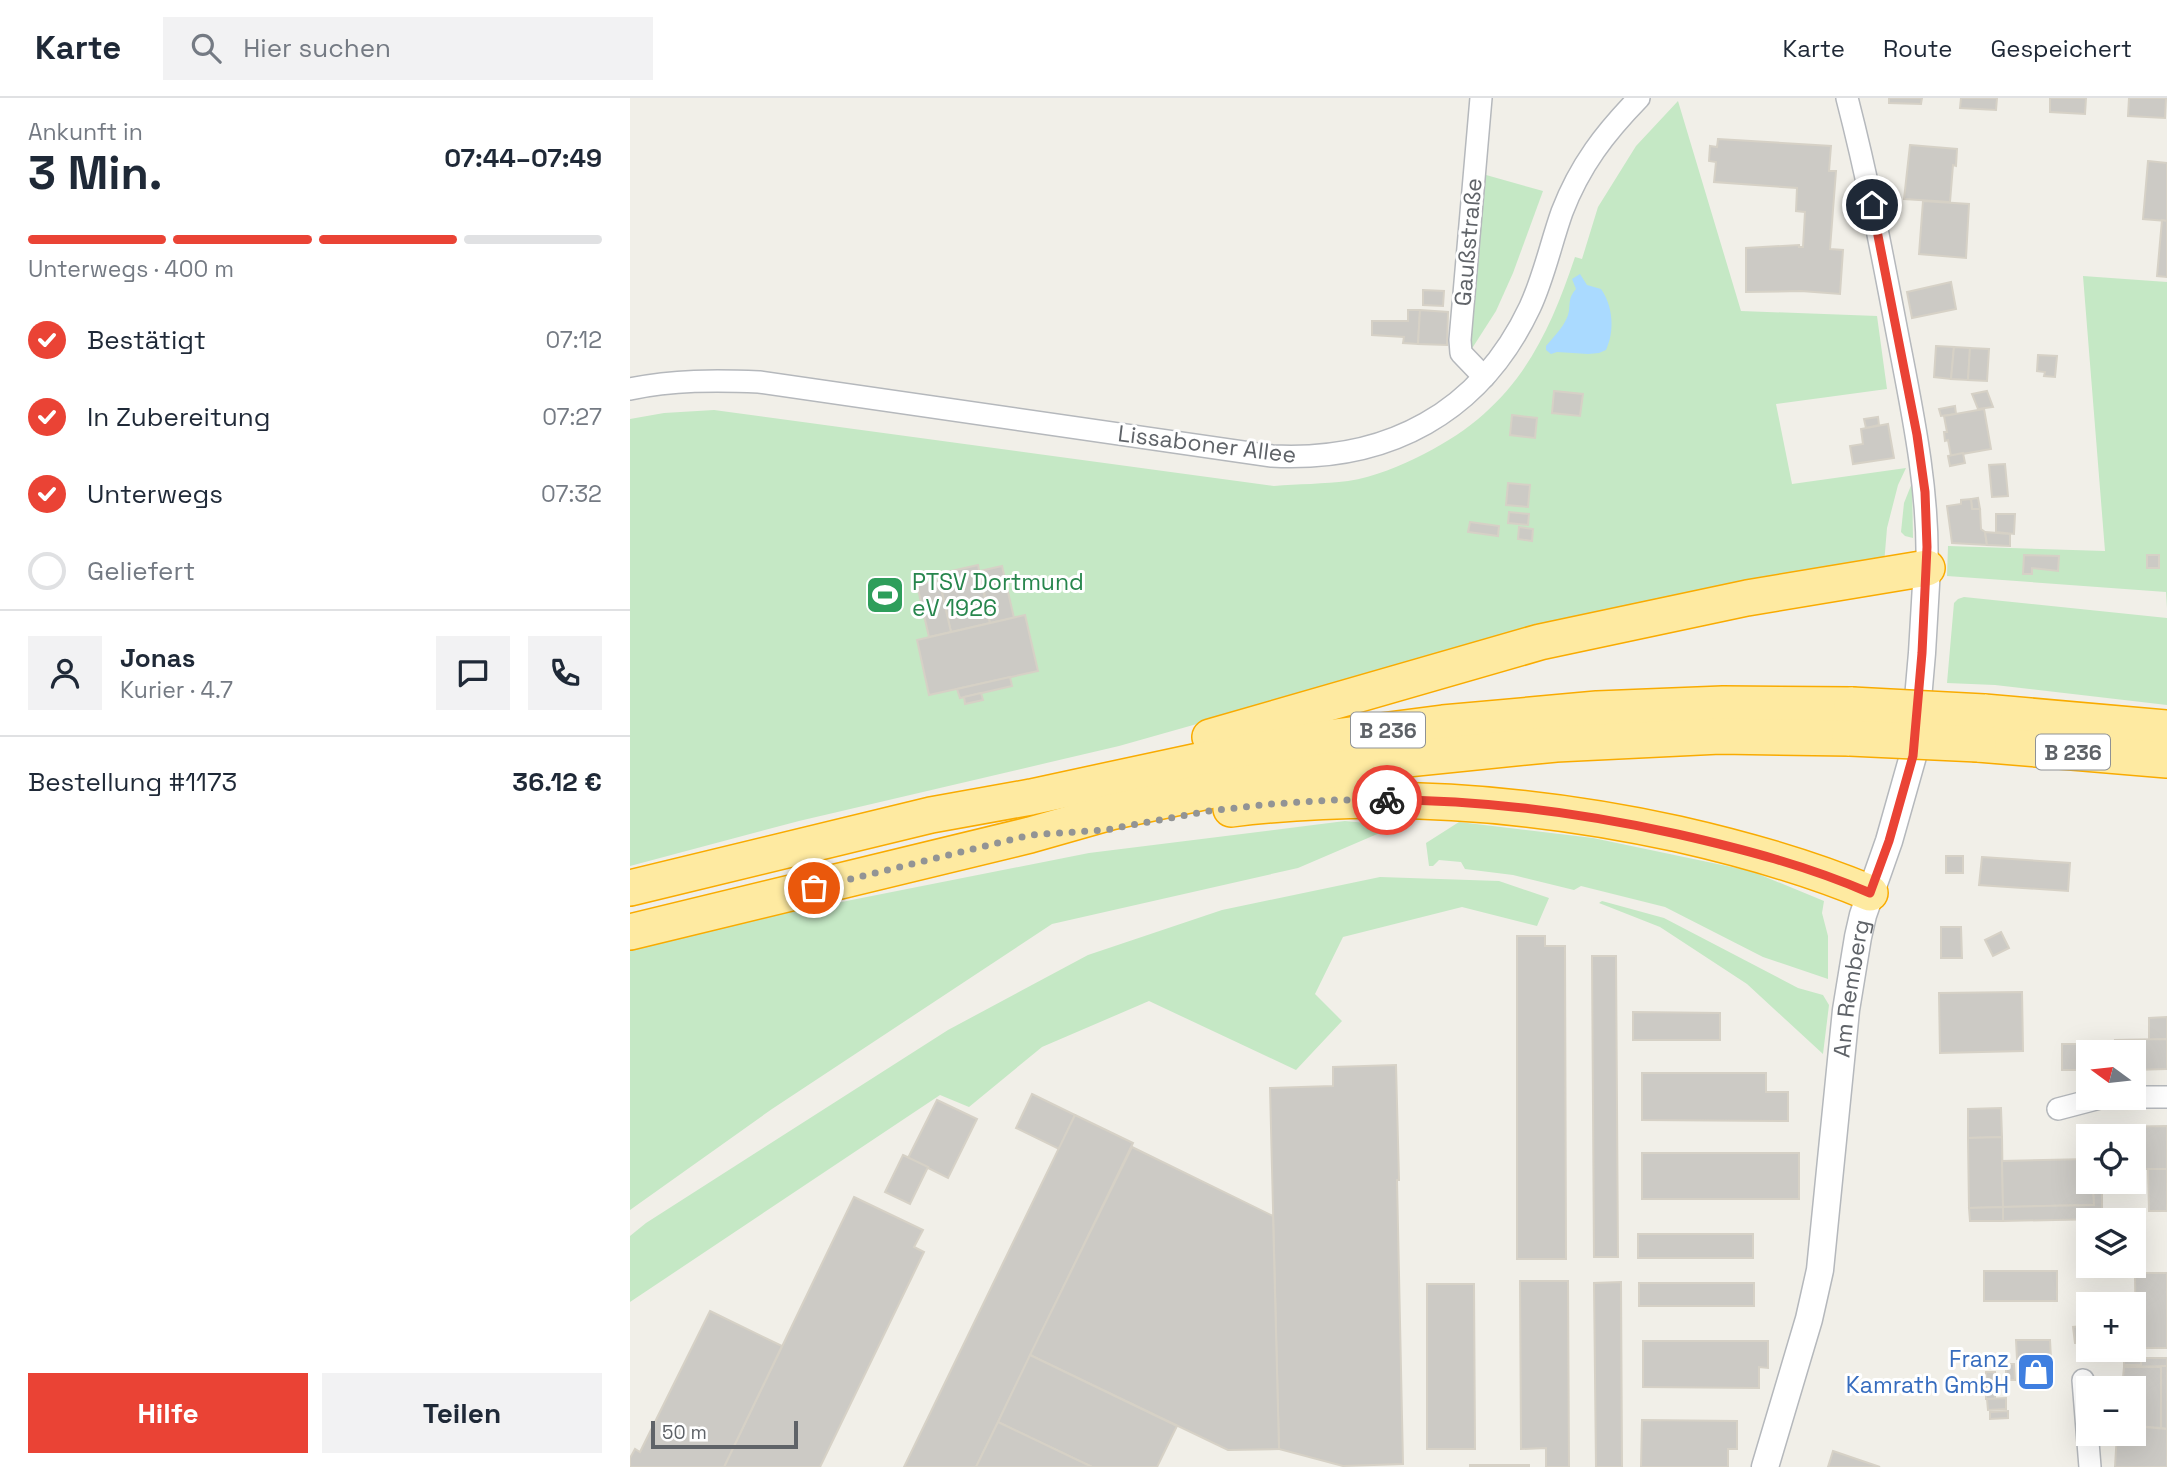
<!DOCTYPE html>
<html lang="de">
<head>
<meta charset="utf-8">
<style>
	:root { --surface:#fff; --page:#f2f2f3; --text:#1f2937; --muted:#747a83; --line:#e0e1e3; --accent:#ea4335 }
	body { margin:0; font-family:"Space Grotesk",sans-serif; background:var(--page); color:var(--text); height:100vh; display:flex; flex-direction:column; font-size:26px; white-space:nowrap }
	* { box-sizing:border-box; margin:0 }
	p { font-size:23px; color:var(--muted) }
	.icon { flex:none; width:38px; height:38px; fill:none; stroke:currentColor; stroke-width:2; stroke-linecap:round; stroke-linejoin:round }
	.map { position:relative; flex:1; overflow:hidden }
	.drawer { display:flex; flex-direction:column; background:var(--surface); width:630px }
	.drawer>* { flex:none }
	.needle { width:46px; rotate:285deg }
	.buttons { position:absolute; left:1446px; top:942px; display:grid; gap:14px }
	.buttons a { display:grid; place-items:center; width:70px; height:70px; border-radius:0px; background:var(--surface); box-shadow:0 7px 28px #0002; font-size:35px }
	.scale { position:absolute; left:21px; bottom:18px; width:147px; box-sizing:border-box; padding-left:7px; border:4px solid #5f6368; border-top:0; font-size:19px; line-height:24px; white-space:nowrap; color:#5f6368; -webkit-text-stroke:5px #fff; paint-order:stroke }
	.pin { position:absolute; display:grid; place-items:center; width:60px; height:60px; color:#fff; margin:-30px; border:4px solid #fff; border-radius:50%; box-shadow:0 2px 7px #0007 }
	.courier { position:absolute; display:grid; place-items:center; width:70px; height:70px; margin:-35px; border:5px solid #ea4335; border-radius:50%; background:#fff; color:#222; box-shadow:0 2px 9px #0007 }
	.head em { font-style:normal; font-weight:800 }
	.head div { display:flex; flex-direction:column-reverse }
	.head { display:flex; align-items:center; justify-content:space-between; height:119px; padding:0 28px }
	h1 { font-size:46px; font-weight:800; line-height:52px }
	.bar { display:grid; grid-template-columns:repeat(4,1fr); gap:10px 7px; align-content:center; height:84px; padding:0 28px }
	.bar i { height:9px; border-radius:5px; background:var(--line) }
	.bar .on { background:var(--accent) }
	.bar p { grid-column:span 4 }
	.line { display:flex; align-items:center; gap:18px; padding:0 28px; border-top:2px solid var(--line) }
	.line div { flex:1 }
	.round { display:grid; place-items:center; flex:none; width:74px; height:74px; border-radius:0px; background:var(--page) }
	ol { padding:0 28px; list-style:none }
	li { display:flex; align-items:center; gap:21px; height:77px }
	li p { margin-inline-start:auto }
	li .icon { padding:7px; border-radius:50%; background:var(--accent); color:#fff; stroke-width:4 }
	li:last-child { color:var(--muted) }
	li i { width:38px; height:38px; border:4px solid var(--line); border-radius:50% }
	.action { display:flex; gap:14px; margin-top:auto; padding:14px 28px }
	.action a { flex:1; height:80px; border-radius:0px; background:var(--accent); color:#fff; font-size:28px; font-weight:800; line-height:80px; text-align:center }
	.action a+a { background:var(--page); color:var(--text) }
	header { display:flex; align-items:center; gap:42px; box-sizing:border-box; height:98px; padding:0 35px; background:var(--surface); border-bottom:2px solid var(--line) }
	header strong { font-size:33px }
	nav { display:flex; gap:38px; margin-inline-start:auto; font-size:24px }
	.search { width:490px; height:63px; background:var(--page); display:flex; align-items:center; gap:18px; box-sizing:border-box; padding:0 24px; border-radius:0px; color:var(--muted); font-size:26px }
	main { display:flex; flex:1; min-height:0 }
	.map>svg:first-child { display:block }
</style>
</head>
<body>
<header>
<strong>Karte</strong>
<div class="search"><svg class="icon" aria-label="search" viewBox="0 0 24 24"><circle cx="10" cy="10" r="6"/><path d="M15 15l6 6"/></svg>Hier suchen</div>
<nav><a>Karte</a><a>Route</a><a>Gespeichert</a></nav>
</header>
<main>
<section class="drawer">
<div class="head"><div><h1>3 Min.</h1><p>Ankunft in</p></div><em>07:44–07:49</em></div>
<div class="bar"><i class="on"></i><i class="on"></i><i class="on"></i><i></i><p>Unterwegs · 400 m</p></div>
<ol>
<li><svg class="icon" aria-label="check" viewBox="0 0 24 24"><path d="M5 12l5 5 9-10"/></svg>Bestätigt<p>07:12</p></li>
<li><svg class="icon" aria-label="check" viewBox="0 0 24 24"><path d="M5 12l5 5 9-10"/></svg>In Zubereitung<p>07:27</p></li>
<li><svg class="icon" aria-label="check" viewBox="0 0 24 24"><path d="M5 12l5 5 9-10"/></svg>Unterwegs<p>07:32</p></li>
<li><i></i>Geliefert</li>
</ol>
<div class="line" style="height:126px"><a class="round"><svg class="icon" aria-label="person" viewBox="0 0 24 24"><circle cx="12" cy="8" r="4"/><path d="M4 21q1-7 8-7t8 7"/></svg></a><div><b>Jonas</b><p>Kurier · 4.7</p></div><a class="round"><svg class="icon" aria-label="chat" viewBox="0 0 24 24"><path d="M4 5h16v11H9l-5 4z"/></svg></a><a class="round"><svg class="icon" aria-label="phone" viewBox="0 0 24 24"><path d="M5 4h4l2 5-3 2q2 4 5 5l2-3 5 2v4C11 20 4 13 5 4z"/></svg></a></div>
<div class="line" style="height:91px"><div>Bestellung #1173</div><b>36.12 €</b></div>
<div class="action"><a>Hilfe</a><a>Teilen</a></div>
</section>
<div class="map">
<svg width="1537" height="1369" viewBox="0 0 1537 1369">
	<rect width="100%" height="100%" fill="#f1efe8"/>
	<!-- green -->
	<g fill="#c5e8c5">
		<path d="M1048,3L1111,213L1247,218L1257,291L1146,306L1162,386L1276,370L1268,387L1257,430L1254,466L726,581L489,648L169,723L0,768V321L34,315L84,312L644,388C668,386 694,386 718,383C745,379 770,368 794,356C881,312 915,249 945,159L952,161L968,109L1006,48Z"/>
		<path d="M849,75L913,93L883,175L866,213L841,252L838,246Z"/>
		<path d="M1453,178L1537,184V510L1536,494L1317,478L1318,448L1475,453Z"/>
		<path d="M1282,385L1283,440L1275,438L1271,434L1274,405Z"/>
		<path d="M1334,499L1537,520V607L1365,587L1317,585L1324,505L1328,501Z"/>
		<path d="M715,723L766,728L668,770L422,826L142,1011L0,1112V846L459,755Z"/>
		<path d="M829,724L963,740L1121,773L1194,803L1192,815L1198,838V881L1133,859L1035,809L951,788L944,792L883,777L835,771L831,764L809,762L803,768H799L796,745Z"/>
		<path d="M750,779L869,783L919,800L907,828L832,809L713,839L685,896L712,923L666,972L519,903L412,949L339,1009L310,997L0,1204V1138L16,1125L318,932L458,857L592,812Z"/>
		<path d="M972,803L1034,820L1168,890L1193,897L1199,907L1193,956L1117,886L1030,829L969,805Z"/>
	</g>
	<!-- water -->
	<path fill="#aadaff" d="M950,176L957,187L971,191C983,208 985,233 976,252L969,255L958,256L927,254L921,256L916,252V248C924,238 937,226 939,213C940,203 939,199 946,191L942,181Z"/>
	<!-- building -->
	<g fill="#cccac5" stroke="#d6d1c6" stroke-width="2">
		<path d="M1259,0H1292L1291,6L1259,5Z"/>
		<path d="M1331,0H1367L1366,12L1330,10Z"/>
		<path d="M1420,0H1456L1455,16L1420,14Z"/>
		<path d="M1499,0H1536L1535,20L1498,18Z"/>
		<path d="M1088,41L1201,48L1199,73H1206L1200,151L1213,152L1210,196L1171,193L1116,194V150L1169,147V149H1173L1175,114L1166,113L1167,90L1084,84L1086,64L1079,63L1080,48L1087,49Z"/>
		<path d="M1280,47L1327,51L1326,68L1323,67L1320,104L1274,101Z"/>
		<path d="M1518,63L1537,65V123L1513,121Z"/>
		<path d="M1293,103L1339,106L1336,160L1289,156Z"/>
		<path d="M1532,122L1537,123V179L1527,178Z"/>
		<path d="M1321,184L1326,211L1282,220L1277,194Z"/>
		<path d="M793,192L814,193L813,208L793,207Z"/>
		<path d="M778,212H790L788,246L773,245L774,239L742,237V223H778Z"/>
		<path d="M790,212L818,214L817,247L788,246Z"/>
		<path d="M1306,248L1324,249L1321,281L1304,279Z"/>
		<path d="M1324,249L1340,250L1338,282L1321,281Z"/>
		<path d="M1340,250L1359,251L1357,283L1338,282Z"/>
		<path d="M1408,257L1427,258L1425,279L1414,278L1415,274L1407,273Z"/>
		<path d="M924,293L953,296L950,318L922,315Z"/>
		<path d="M1357,293L1363,309L1348,311L1342,296Z"/>
		<path d="M1325,308L1326,316L1311,318L1309,311Z"/>
		<path d="M1354,311L1361,351L1321,358L1318,342L1315,343L1314,334H1317L1314,318Z"/>
		<path d="M882,317L907,320L905,340L880,337Z"/>
		<path d="M1248,319L1249,327L1236,330L1234,321Z"/>
		<path d="M1258,326L1264,360L1223,366L1220,348L1233,346L1231,331Z"/>
		<path d="M1333,355L1335,365L1320,368L1318,358Z"/>
		<path d="M1375,366L1378,398L1362,399L1359,367Z"/>
		<path d="M878,385L900,387L898,409L876,407Z"/>
		<path d="M1348,400L1350,411H1342L1341,401Z"/>
		<path d="M1341,401L1342,411H1350L1351,431L1355,434L1357,447L1322,445L1317,408L1331,406V402Z"/>
		<path d="M879,414L899,416L898,427L878,425Z"/>
		<path d="M1366,416H1385L1384,436L1366,434Z"/>
		<path d="M840,424L869,428L868,438L838,434Z"/>
		<path d="M889,429L903,431L902,443L888,441Z"/>
		<path d="M1355,434L1380,436V448L1357,447Z"/>
		<path d="M1394,457L1429,458L1428,473L1402,470V476H1393Z"/>
		<rect x="1517" y="457" width="12" height="13"/>
		<path d="M348,467L360,525L321,534L308,476Z"/>
		<path d="M372,468L384,520L360,525L350,473Z"/>
		<path d="M309,482L321,534L299,539L287,487Z"/>
		<path d="M395,517L408,573L299,597L287,542Z"/>
		<path d="M380,579L382,588L330,600L327,591Z"/>
		<path d="M351,595L353,602L335,606L334,599Z"/>
		<rect x="1316" y="758" width="17" height="17"/>
		<path d="M1352,759L1440,765L1438,793L1349,787Z"/>
		<path d="M1311,829H1331L1332,860H1311Z"/>
		<path d="M1371,834L1379,850L1363,858L1355,842Z"/>
		<path d="M887,838H915V848H935L936,1161H887Z"/>
		<path d="M962,858H986L988,1159H964Z"/>
		<path d="M1392,894L1393,953L1310,955L1309,895Z"/>
		<path d="M1003,914L1090,915V942H1003Z"/>
		<path d="M1537,919V941L1519,942V920Z"/>
		<path d="M1537,941V971L1503,972V954H1486L1485,942Z"/>
		<path d="M1432,946H1467V954H1458V972H1432Z"/>
		<path d="M766,967L769,1082H767L773,1366L713,1368L649,1351L640,990L703,988V969Z"/>
		<path d="M1012,975H1136V994H1158V1023L1012,1022Z"/>
		<path d="M402,996L445,1017L429,1051L386,1030Z"/>
		<path d="M307,1002L347,1021L318,1080L278,1060Z"/>
		<path d="M1371,1010L1372,1039L1338,1040V1011Z"/>
		<path d="M445,1017L503,1045L368,1324L346,1369H274Z"/>
		<path d="M1537,1028V1071H1503V1038H1484V1029Z"/>
		<path d="M1372,1039L1373,1109L1339,1110L1338,1040Z"/>
		<path d="M502,1049L643,1118L649,1351L598,1352L400,1257Z"/>
		<rect x="1012" y="1055" width="157" height="46"/>
		<path d="M273,1057L298,1069L280,1106L255,1094Z"/>
		<path d="M1458,1061V1083H1463L1464,1107L1373,1109L1372,1063Z"/>
		<path d="M1518,1071H1537V1113H1519Z"/>
		<path d="M1463,1083H1472V1121L1373,1123V1109L1464,1107Z"/>
		<path d="M224,1099L293,1132L284,1149L294,1154L190,1369H94Z"/>
		<path d="M1373,1109V1123H1340L1339,1110Z"/>
		<rect x="1008" y="1136" width="115" height="24"/>
		<rect x="1354" y="1173" width="73" height="30"/>
		<path d="M1505,1175H1537V1250H1506Z"/>
		<path d="M890,1183H938L939,1369H916V1350L891,1351Z"/>
		<path d="M991,1184L992,1369H966L964,1185Z"/>
		<rect x="1009" y="1185" width="115" height="23"/>
		<path d="M797,1186H844L845,1351H797Z"/>
		<path d="M80,1213L152,1248L94,1369H0V1360L5,1351L10,1354Z"/>
		<path d="M1452,1228L1454,1245H1445L1443,1229Z"/>
		<path d="M1386,1242H1420L1421,1261H1387Z"/>
		<path d="M1013,1243H1138V1270L1129,1269V1290L1013,1289Z"/>
		<path d="M400,1257L547,1328L527,1369H462L368,1324Z"/>
		<rect x="1494" y="1260" width="17" height="7"/>
		<path d="M1511,1260H1537V1268L1494,1269V1267H1511Z"/>
		<path d="M1419,1263L1420,1284L1389,1285V1264Z"/>
		<path d="M1376,1266H1384L1385,1282H1376Z"/>
		<path d="M1531,1268H1537V1331L1531,1330Z"/>
		<path d="M1494,1269H1531V1330L1503,1328V1290H1492Z"/>
		<rect x="1356" y="1274" width="9" height="15"/>
		<rect x="1356" y="1289" width="9" height="12"/>
		<path d="M1376,1300V1311L1358,1312L1357,1301Z"/>
		<path d="M1378,1313V1320L1360,1321V1314Z"/>
		<path d="M1012,1322L1107,1323V1351H1098V1369H1011Z"/>
		<path d="M368,1324L462,1369H346Z"/>
		<path d="M1503,1328L1537,1331V1369H1485L1487,1335H1503Z"/>
		<path d="M1203,1353L1250,1369H1198Z"/>
		<rect x="840" y="1367" width="59" height="2"/>
	</g>
	<g fill="none" stroke-linecap="round" stroke-linejoin="round">
		<defs>
			<g id="minor">
				<path d="M851,0L830,242L831,255L854,279"/>
				<path d="M1217,0C1237,77 1252,155 1267,234C1282,312 1299,390 1297,470"/>
				<path d="M0,291C43,282 86,282 129,284L642,358C758,364 850,315 900,209C914,179 921,145 932,114C950,67 975,35 1009,0"/>
				<path d="M1503,999H1537"/>
				<path d="M1428,1011L1470,1000L1496,999"/>
				<path d="M1453,1282L1460,1369"/>
			</g>
			<g id="tertiary">
				<path id="s1" d="M1135,1369L1179,1221L1190,1172L1216,912L1228,839L1233,817L1259,743L1283,658L1292,555L1297,470"/>
			</g>
			<g id="trunk">
				<path d="M1354,614L1537,630"/>
				<path d="M580,639L910,544L1117,500L1297,470"/>
				<path d="M1348,646L1537,662"/>
				<path d="M601,711C751,693 901,704 1048,736C1114,751 1178,769 1240,795"/>
				<path d="M0,790L301,717L401,699L582,660L697,640L813,625L967,611L1093,606L1222,607"/>
				<path d="M0,834L400,737L481,714L602,688L689,674L777,661L926,646L1090,638L1220,640"/>
			</g>
		</defs>
		<!-- minor casing -->
		<use href="#minor" stroke="#b5b8bc" stroke-width="24"/>
		<!-- tertiary casing -->
		<use href="#tertiary" stroke="#b5b8bc" stroke-width="29"/>
		<!-- trunk casing -->
		<use href="#trunk" stroke="#f9ab00" stroke-width="38"/>
		<!-- minor -->
		<use href="#minor" stroke="#fff" stroke-width="21"/>
		<!-- tertiary -->
		<use href="#tertiary" stroke="#fff" stroke-width="26"/>
		<!-- trunk -->
		<use href="#trunk" stroke="#feeaa1" stroke-width="35"/>
		<defs>
			<g id="trunk-bridge">
				<path d="M1222,607L1354,614"/>
				<path d="M1220,640L1348,646"/>
			</g>
		</defs>
		<!-- trunk-bridge casing -->
		<use href="#trunk-bridge" stroke="#f9ab00" stroke-width="38" stroke-linecap="butt"/>
		<!-- trunk-bridge -->
		<use href="#trunk-bridge" stroke="#feeaa1" stroke-width="35"/>
	</g>
	<g fill="none" stroke-linecap="round" stroke-linejoin="round">
		<!-- done -->
		<path stroke="#929495" stroke-width="7" stroke-dasharray="0 12.6" d="M184,790L400,737L475,732L579,713L641,706L704,702H757"/>
		<!-- route -->
		<path stroke="#ea4335" stroke-width="9" d="M757,702C855,702 952,715 1047,736C1113,751 1178,768 1240,795L1259,743L1283,658L1292,555L1297,449L1295,394L1287,337L1242,107"/>
	</g>
	<!-- icons -->
	<defs>
		<symbol id="stadium-square" viewBox="-11 -11 22 22"><rect x="-9" y="-9" width="18" height="18" rx="4" fill="#2e9e5b" stroke="#fff"/><path d="M0-5a6.5 5 0 1 0 0 10a6.5 5 0 1 0 0-10ZM-3.5-1.8h7v3.6h-7Z" fill="#fff"/></symbol>
		<symbol id="shop-square" viewBox="-11 -11 22 22"><rect x="-9" y="-9" width="18" height="18" rx="4" fill="#3f7fe0" stroke="#fff"/><path d="M-5-2.5h2.3a2.7 3.5 0 0 1 5.4 0H5L5.5 6h-11ZM-1.5-2.5h3a1.5 2.3 0 0 0-3 0Z" fill="#fff"/></symbol>
	</defs>
	<g fill-rule="evenodd">
		<use href="#stadium-square" x="233" y="475" width="44" height="44"/>
		<use href="#shop-square" x="1384" y="1252" width="44" height="44"/>
	</g>
	<g text-anchor="middle" dominant-baseline="central" stroke-width="6" stroke-linejoin="round" paint-order="stroke">
		<!-- shield labels -->
		<g fill="#fff" stroke="#8f9295" stroke-width="2">
			<rect x="721" y="614.5" width="74" height="35" rx="5"/>
			<rect x="1406" y="636.5" width="74" height="35" rx="5"/>
		</g>
		<g font-size="21" font-weight="bold" fill="#5f6368">
			<text x="758" y="632">B 236</text>
			<text x="1443" y="654">B 236</text>
		</g>
		<!-- street labels -->
		<g font-size="23" fill="#5f6368" stroke="#fff">
			<text transform="translate(838 144) rotate(-85)">Gaußstraße</text>
			<text transform="translate(577 346) rotate(7)">Lissaboner Allee</text>
			<text stroke="none"><textPath href="#s1" startOffset="488">Am Remberg</textPath></text>
		</g>
		<!-- leisure labels -->
		<g font-size="23" fill="#27864d" stroke="#fff" text-anchor="start">
			<text x="282" y="484">PTSV Dortmund<tspan x="282" dy="26">eV 1926</tspan></text>
		</g>
		<!-- shop labels -->
		<g font-size="23" fill="#366cbe" stroke="#fff" text-anchor="end">
			<text x="1379" y="1261">Franz<tspan x="1379" dy="26">Kamrath GmbH</tspan></text>
		</g>
	</g>
</svg>
<div class="buttons">
<a><svg class="needle" viewBox="-14 -14 28 28"><path d="M0-13l5 13h-10z" fill="#e53935"/><path d="M0 13l5-13h-10z" fill="#747a83"/></svg></a>
<a><svg class="icon" aria-label="locate" viewBox="0 0 24 24"><circle cx="12" cy="12" r="6"/><path d="M12 2v4M12 18v4M2 12h4M18 12h4"/></svg></a>
<a><svg class="icon" aria-label="layers" viewBox="0 0 24 24"><path d="M12 4l9 5-9 5-9-5zM3 14l9 5 9-5"/></svg></a>
<a>+</a>
<a>−</a>
</div>
<div class="scale">50 m</div>
<div class="pin" style="left:184px;top:790px;background:#ea580c"><svg class="icon" aria-label="bag" viewBox="0 0 24 24"><path d="M5 8h14l-1 12H6zM9 8a3 3 0 0 1 6 0"/></svg></div>
<div class="pin" style="left:1242px;top:107px;background:#1f2937"><svg class="icon" aria-label="home" viewBox="0 0 24 24"><path d="M3 11l9-7 9 7M6 9v11h12V9"/></svg></div>
<div class="courier" style="left:757px;top:702px"><svg class="icon" aria-label="bike" viewBox="0 0 24 24"><circle cx="6" cy="16" r="4"/><circle cx="18" cy="16" r="4"/><path d="M6 16l4-8h5l3 8M10 8l3 8H6M13 5h3"/></svg></div>
</div>
</main>
</body>
</html>
